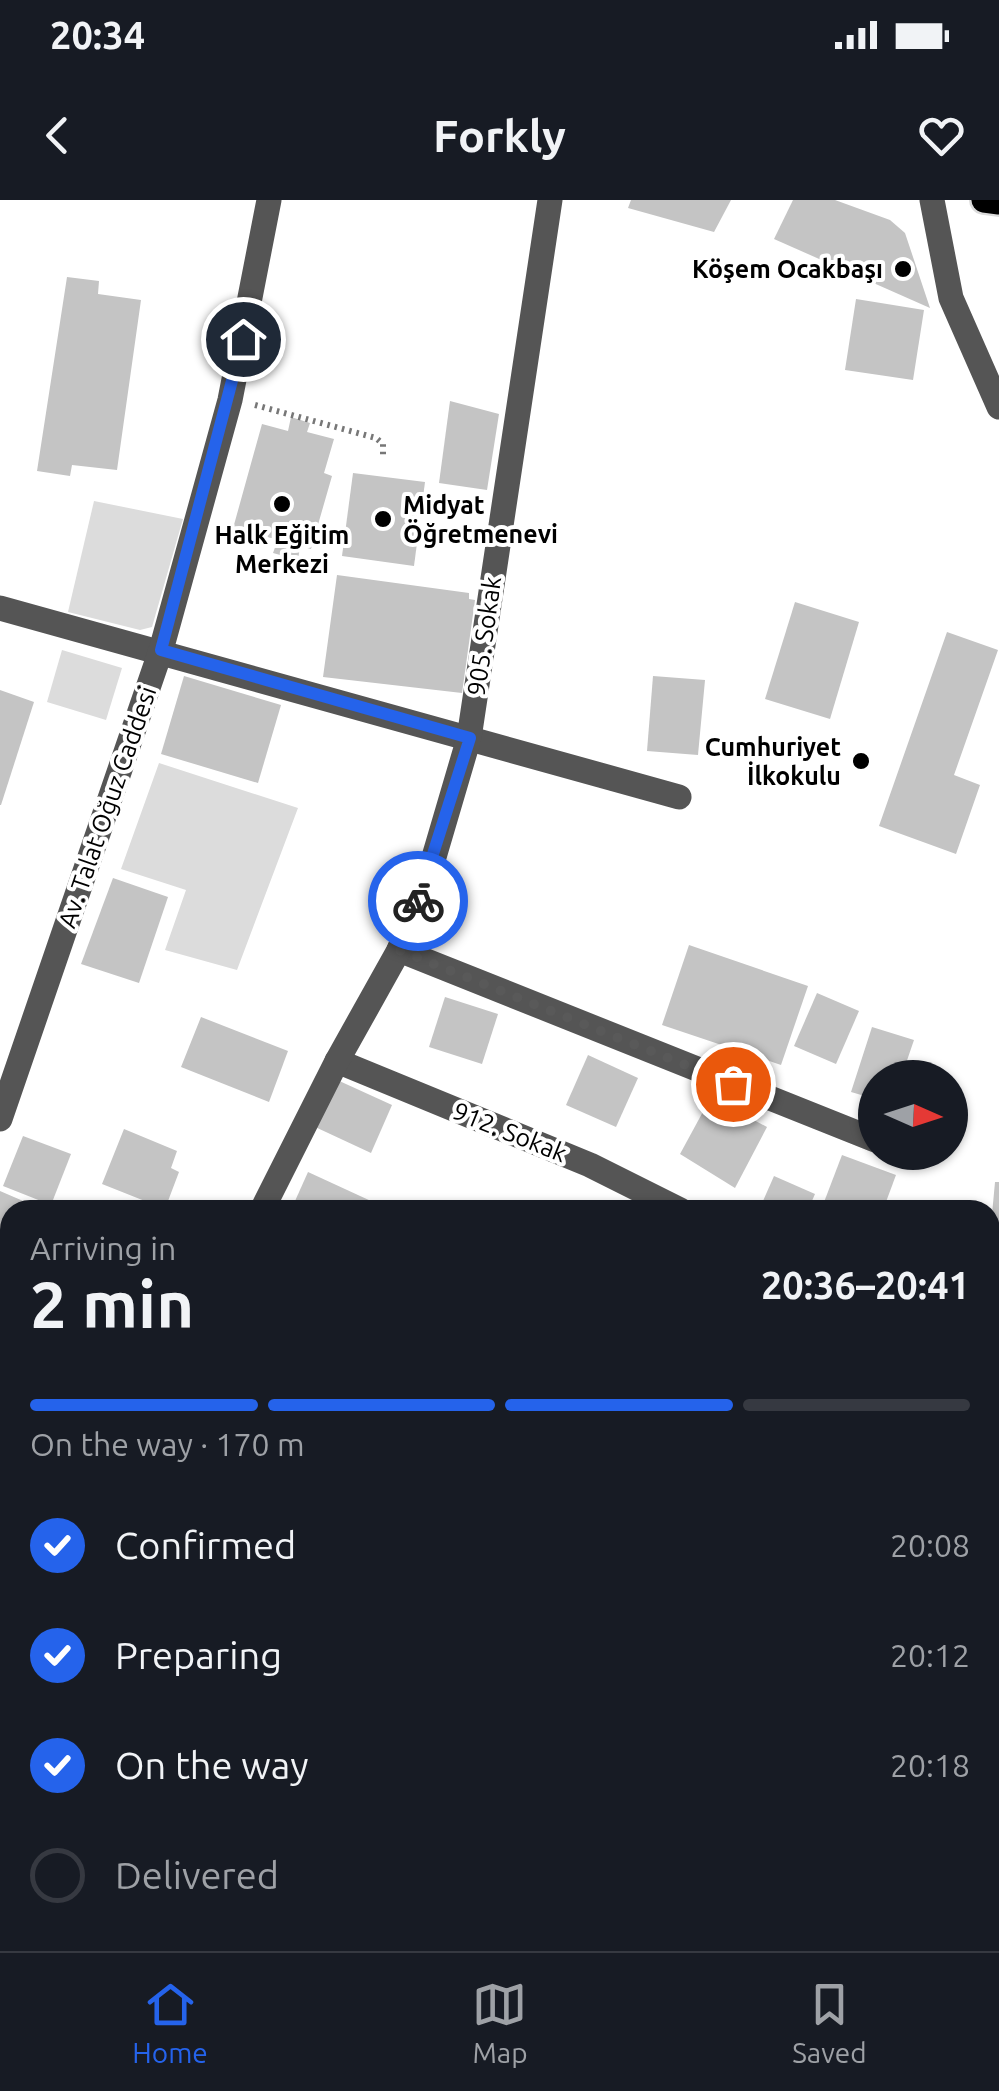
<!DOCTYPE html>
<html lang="en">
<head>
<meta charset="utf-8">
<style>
	:root { --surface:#171b24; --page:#242831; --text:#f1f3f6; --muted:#9ea1a6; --line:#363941; --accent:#2563eb }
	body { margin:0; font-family:Ubuntu,sans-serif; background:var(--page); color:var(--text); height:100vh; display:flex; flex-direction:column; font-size:38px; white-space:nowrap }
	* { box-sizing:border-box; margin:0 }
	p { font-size:32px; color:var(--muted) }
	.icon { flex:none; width:55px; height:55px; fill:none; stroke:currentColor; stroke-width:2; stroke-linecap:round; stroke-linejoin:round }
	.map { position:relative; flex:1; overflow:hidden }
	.sheet { position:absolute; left:0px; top:1000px; width:1000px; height:752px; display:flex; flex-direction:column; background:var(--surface); border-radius:30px 30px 0 0; box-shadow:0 2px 8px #0004 }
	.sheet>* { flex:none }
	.needle { width:65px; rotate:93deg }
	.controls { position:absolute; left:858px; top:860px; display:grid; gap:20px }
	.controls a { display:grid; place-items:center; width:110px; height:110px; border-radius:50%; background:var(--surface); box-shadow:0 2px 8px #0004; font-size:50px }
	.pin { position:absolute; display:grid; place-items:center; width:85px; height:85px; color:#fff; margin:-42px; border:5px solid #fff; border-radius:50%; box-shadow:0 2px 10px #0007 }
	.courier { position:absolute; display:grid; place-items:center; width:100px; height:100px; margin:-50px; border:8px solid #2563eb; border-radius:50%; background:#fff; color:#222; box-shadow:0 2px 12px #0007 }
	.headline em { font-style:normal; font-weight:700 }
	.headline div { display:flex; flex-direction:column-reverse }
	.headline { display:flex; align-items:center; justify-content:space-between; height:170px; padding:0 30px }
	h1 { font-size:65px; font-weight:700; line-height:75px }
	.bar { display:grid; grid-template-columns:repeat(4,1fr); gap:15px 10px; align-content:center; height:120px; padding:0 30px }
	.bar i { height:12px; border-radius:8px; background:var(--line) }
	.bar .current { background:var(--accent) }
	.bar p { grid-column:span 4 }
	ol { padding:0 30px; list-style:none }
	li { display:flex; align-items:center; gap:30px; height:110px }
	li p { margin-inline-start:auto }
	li .icon { padding:10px; border-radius:50%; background:var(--accent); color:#fff; stroke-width:4 }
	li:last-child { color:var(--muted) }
	li i { width:55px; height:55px; border:5px solid var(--line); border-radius:50% }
	.status { display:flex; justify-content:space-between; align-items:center; height:70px; padding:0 50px; background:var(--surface); direction:ltr }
	.status svg { height:28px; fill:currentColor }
	header { display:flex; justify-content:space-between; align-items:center; height:130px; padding:0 30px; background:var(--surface); font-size:45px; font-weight:700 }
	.tab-bar { display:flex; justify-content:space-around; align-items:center; height:140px; border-top:2px solid var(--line); background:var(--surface); font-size:28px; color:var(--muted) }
	.tab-bar a { display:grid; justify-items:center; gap:5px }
	.tab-bar .current { color:var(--accent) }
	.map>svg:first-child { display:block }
</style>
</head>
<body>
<div class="status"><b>20:34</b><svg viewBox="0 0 49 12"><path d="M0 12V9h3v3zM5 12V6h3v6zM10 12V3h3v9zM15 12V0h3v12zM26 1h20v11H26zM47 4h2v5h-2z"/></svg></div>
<header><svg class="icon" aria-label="back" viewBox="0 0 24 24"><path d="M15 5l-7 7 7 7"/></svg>Forkly<svg class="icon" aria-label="heart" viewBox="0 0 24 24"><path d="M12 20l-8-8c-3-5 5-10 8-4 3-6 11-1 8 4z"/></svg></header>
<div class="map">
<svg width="999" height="1751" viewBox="0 0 999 1751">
	<rect width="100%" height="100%" fill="#fff"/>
	<!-- green -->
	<g fill="#dcdcdc">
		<path d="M94,301L183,319L152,427L140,430L68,412Z"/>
		<path d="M62,450L122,468L106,520L47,502Z"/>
		<path d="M159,563L298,608L237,770L165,750L186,690L121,669Z"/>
	</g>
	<!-- building -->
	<g fill="#c4c4c4">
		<path d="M631,0H731L714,32L628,8Z"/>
		<path d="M793,0H835L890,20L905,33L930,108L774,39Z"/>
		<path d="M67,77L99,81L98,94L141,100L117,270L72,265L70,276L37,271Z"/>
		<path d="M856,99L924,110L913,180L845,170Z"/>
		<path d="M450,201L499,214L487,290L439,283Z"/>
		<path d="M291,217L310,223L307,232L334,239L324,273L332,276L311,349L300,346L298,360L273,353L278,339L232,332L262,224L288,231Z"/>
		<path d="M353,273L425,282L414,366L342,356Z"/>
		<path d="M337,375L469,393V399L475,400L462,493L323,477Z"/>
		<path d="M795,402L859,422L830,519L765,499Z"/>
		<path d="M947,432L998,450L954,575L980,585L956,654L879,626Z"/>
		<path d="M184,476L281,505L258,583L161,554Z"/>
		<path d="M653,476L705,480L698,555L647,551Z"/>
		<path d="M0,490L34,502L1,605H0Z"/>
		<path d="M113,678L168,697L139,783L81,764Z"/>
		<path d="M689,745L808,786L781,865L662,825Z"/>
		<path d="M817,793L859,811L836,864L794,846Z"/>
		<path d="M445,797L498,814L482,864L429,847Z"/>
		<path d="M201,817L288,851L269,902L181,867Z"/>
		<path d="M872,827L914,840L901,878H875V899L851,892Z"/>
		<path d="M588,855L638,878L616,927L566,905Z"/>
		<path d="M335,879L392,905L371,953L313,926Z"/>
		<path d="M711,897L767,927L735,988L680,954Z"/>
		<path d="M124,929L177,951L171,968L179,972L165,1009L102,984Z"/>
		<path d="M23,936L71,954L51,1005L3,986Z"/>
		<path d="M842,955L896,975L883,1010H821Z"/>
		<path d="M308,972L371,1001L367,1010H291Z"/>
		<path d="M774,976L815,994L808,1010H759Z"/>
		<path d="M995,982H999V1037L990,1036Z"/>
		<path d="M0,991L44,1010H10V1054L0,1049Z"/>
		<path d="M10,1272V1304L0,1299Z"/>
		<path d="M990,1280L999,1283V1324L991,1348Z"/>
		<path d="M0,1324L10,1329V1398L0,1393Z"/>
		<path d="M990,1374L999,1378V1405L990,1424Z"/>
		<path d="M0,1418L10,1423V1490L0,1485Z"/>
		<path d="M578,1742H662L656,1751H590Z"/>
		<path d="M866,1742H906L917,1751H858Z"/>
	</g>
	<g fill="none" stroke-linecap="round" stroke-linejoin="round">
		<defs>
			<path id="major" d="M984,0L999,2"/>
		</defs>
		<!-- major casing -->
		<use href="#major" stroke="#dbdbdb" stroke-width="30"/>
		<!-- path -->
		<path stroke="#777" stroke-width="6" stroke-dasharray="2.5 5" stroke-linecap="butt" d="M255,205L376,238L383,244V257"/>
		<!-- minor -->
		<g stroke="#555" stroke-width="25">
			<path d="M932,0L951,98L999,207"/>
			<path d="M0,408L679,597"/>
			<path d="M399,750L875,940"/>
			<path d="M337,861L590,965L680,1010"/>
			<path d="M0,919L161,450L230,200L269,0"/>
			<path d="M262,1010L337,861L399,750L429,674L469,538L550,0"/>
			<path d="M0,1073L10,1078"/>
			<path d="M990,1124L999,1116"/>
			<path d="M990,1562L999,1521"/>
			<path d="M0,1591L10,1569"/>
			<path d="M990,1652L999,1654"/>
			<path d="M0,1730L10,1735"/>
			<path d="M25,1742L42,1751"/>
			<path d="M553,1742L559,1751"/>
			<path d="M133,1751L148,1742"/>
			<path d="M765,1751L779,1742"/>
			<path d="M953,1751L954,1742"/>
		</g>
		<!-- major -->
		<use href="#major" stroke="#000" stroke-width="25"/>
	</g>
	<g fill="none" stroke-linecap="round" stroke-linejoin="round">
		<!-- done -->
		<path stroke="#595959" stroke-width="10" stroke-dasharray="0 18" d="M418,701L399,750L733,884"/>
		<!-- route -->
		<path stroke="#2563eb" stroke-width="12" d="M243,139L161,450L470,538L418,701"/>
	</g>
	<!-- markers -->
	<g fill="#000" stroke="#fff" stroke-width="4">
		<circle cx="903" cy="69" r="10"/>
		<circle cx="282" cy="304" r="10"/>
		<circle cx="383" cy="319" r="10"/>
		<circle cx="861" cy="561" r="10"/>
	</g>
	<g text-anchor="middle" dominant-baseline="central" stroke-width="8" stroke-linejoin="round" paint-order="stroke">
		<!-- poi labels -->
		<g font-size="25" font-weight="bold" fill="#000" stroke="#fff" text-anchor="end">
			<text x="883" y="69">Köşem Ocakbaşı</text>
			<text x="403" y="305" text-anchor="start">Midyat<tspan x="403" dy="29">Öğretmenevi</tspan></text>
			<text x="282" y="335" text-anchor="middle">Halk Eğitim<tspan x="282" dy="29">Merkezi</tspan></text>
			<text x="841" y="547">Cumhuriyet<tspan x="841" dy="29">İlkokulu</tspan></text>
		</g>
		<!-- street labels -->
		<g font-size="25" fill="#000" stroke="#fff">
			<text transform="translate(484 436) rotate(-82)">905. Sokak</text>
			<text transform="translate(107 607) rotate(-71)">Av. Talat Oğuz Caddesi</text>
			<text transform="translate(510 932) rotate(22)">912. Sokak</text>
		</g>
	</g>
</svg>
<div class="controls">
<a><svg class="needle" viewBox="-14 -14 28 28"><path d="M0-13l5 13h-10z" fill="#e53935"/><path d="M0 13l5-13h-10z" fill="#9ea1a6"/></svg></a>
</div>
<div class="pin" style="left:733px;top:884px;background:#ea580c"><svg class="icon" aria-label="bag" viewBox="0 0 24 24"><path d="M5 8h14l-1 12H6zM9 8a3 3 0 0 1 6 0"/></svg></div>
<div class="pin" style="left:243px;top:139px;background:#1f2937"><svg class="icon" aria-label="home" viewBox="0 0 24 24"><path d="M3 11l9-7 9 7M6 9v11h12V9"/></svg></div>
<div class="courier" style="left:418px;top:701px"><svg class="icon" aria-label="bike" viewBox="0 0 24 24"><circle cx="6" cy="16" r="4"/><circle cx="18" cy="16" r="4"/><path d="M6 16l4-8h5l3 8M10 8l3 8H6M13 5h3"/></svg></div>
<section class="sheet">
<div class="headline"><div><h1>2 min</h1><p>Arriving in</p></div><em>20:36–20:41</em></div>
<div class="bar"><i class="current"></i><i class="current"></i><i class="current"></i><i></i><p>On the way · 170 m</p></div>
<ol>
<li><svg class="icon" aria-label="check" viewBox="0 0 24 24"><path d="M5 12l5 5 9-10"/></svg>Confirmed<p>20:08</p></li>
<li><svg class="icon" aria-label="check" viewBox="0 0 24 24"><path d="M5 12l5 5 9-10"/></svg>Preparing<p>20:12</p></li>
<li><svg class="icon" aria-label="check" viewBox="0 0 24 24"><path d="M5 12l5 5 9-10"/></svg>On the way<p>20:18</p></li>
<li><i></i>Delivered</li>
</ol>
</section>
</div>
<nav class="tab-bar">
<a class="current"><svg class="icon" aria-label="home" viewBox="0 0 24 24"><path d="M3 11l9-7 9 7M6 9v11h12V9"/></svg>Home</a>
<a><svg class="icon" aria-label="map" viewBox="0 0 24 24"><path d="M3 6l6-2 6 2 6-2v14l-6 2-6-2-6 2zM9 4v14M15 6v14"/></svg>Map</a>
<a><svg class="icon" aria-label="saved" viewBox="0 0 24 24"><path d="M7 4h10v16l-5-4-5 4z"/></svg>Saved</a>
</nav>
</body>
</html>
